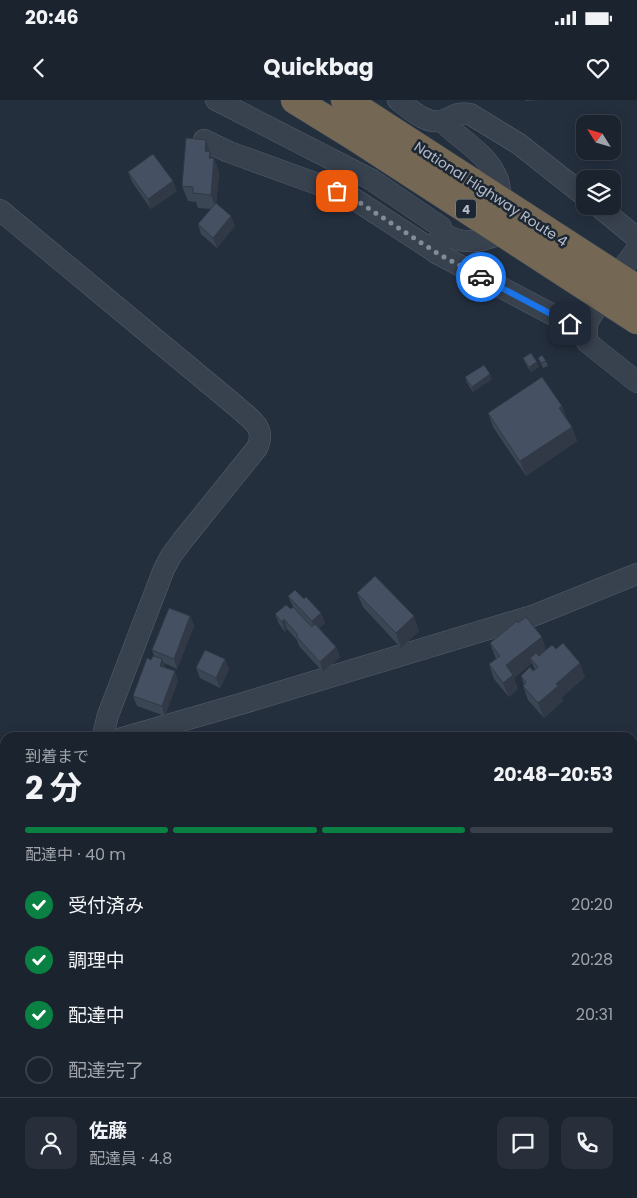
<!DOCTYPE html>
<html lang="ja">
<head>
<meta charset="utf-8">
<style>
	:root { --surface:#1b232e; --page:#282f3a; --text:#f1f3f6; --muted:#a0a4aa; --line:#39404a; --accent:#0b8043 }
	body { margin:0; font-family:Poppins,"Noto Sans JP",sans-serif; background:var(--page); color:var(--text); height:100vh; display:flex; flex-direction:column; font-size:19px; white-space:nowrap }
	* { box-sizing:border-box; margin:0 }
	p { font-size:16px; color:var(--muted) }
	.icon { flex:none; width:28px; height:28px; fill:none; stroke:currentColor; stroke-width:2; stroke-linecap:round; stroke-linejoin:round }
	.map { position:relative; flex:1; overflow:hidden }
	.side { position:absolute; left:0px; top:632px; width:638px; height:466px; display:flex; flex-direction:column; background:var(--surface); border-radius:15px 15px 0 0; box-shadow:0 2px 12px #0003,0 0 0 1px var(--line) }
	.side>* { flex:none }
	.needle { width:32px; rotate:307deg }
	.buttons { position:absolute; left:576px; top:15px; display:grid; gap:10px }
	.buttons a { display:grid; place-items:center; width:45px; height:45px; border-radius:10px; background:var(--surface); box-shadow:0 2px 12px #0003,0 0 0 1px var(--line); font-size:25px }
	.pin { position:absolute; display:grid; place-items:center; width:42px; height:42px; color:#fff; margin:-21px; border-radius:10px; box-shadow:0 2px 8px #0006 }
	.courier { position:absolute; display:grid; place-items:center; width:50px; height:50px; margin:-25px; border:4px solid #1a73e8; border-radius:50%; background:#fff; color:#222; box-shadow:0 1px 6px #0007 }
	.head em { font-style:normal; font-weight:700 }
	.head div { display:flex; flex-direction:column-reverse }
	.head { display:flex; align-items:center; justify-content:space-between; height:85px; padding:0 25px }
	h1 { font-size:32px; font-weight:700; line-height:38px }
	.bar { display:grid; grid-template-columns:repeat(4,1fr); gap:8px 5px; align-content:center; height:60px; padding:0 25px }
	.bar i { height:6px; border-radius:4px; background:var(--line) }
	.bar .active { background:var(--accent) }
	.bar p { grid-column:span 4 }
	.line { display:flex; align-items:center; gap:12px; padding:0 25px; border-top:1px solid var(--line) }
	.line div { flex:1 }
	.round { display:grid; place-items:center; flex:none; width:52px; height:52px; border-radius:10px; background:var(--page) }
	ol { padding:0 25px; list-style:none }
	li { display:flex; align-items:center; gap:15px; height:55px }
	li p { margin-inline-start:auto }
	li .icon { padding:5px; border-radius:50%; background:var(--accent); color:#fff; stroke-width:4 }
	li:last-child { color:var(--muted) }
	li i { width:28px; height:28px; border:2px solid var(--line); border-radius:50% }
	.status { display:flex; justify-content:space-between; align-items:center; height:35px; padding:0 25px; background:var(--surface); direction:ltr }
	.status svg { height:14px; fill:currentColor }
	header { display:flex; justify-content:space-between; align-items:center; height:65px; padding:0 25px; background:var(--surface); font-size:22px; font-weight:700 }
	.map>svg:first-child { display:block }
</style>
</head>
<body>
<div class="status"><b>20:46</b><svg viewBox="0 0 49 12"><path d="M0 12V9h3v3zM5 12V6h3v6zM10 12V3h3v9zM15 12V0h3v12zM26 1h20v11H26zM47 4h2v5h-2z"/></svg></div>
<header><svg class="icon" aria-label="back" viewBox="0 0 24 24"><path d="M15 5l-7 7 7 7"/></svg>Quickbag<svg class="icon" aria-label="heart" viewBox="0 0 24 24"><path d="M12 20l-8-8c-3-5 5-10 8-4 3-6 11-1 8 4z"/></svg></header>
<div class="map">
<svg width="637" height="1098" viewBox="0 0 637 1098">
	<rect width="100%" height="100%" fill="#242f3e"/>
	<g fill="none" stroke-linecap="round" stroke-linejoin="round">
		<defs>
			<g id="street">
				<path d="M216,0L372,80L441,127L442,133L438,142L436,153"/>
				<path d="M398,0C410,9 427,26 444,20C454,16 458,12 470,14L519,44L585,96"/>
				<path d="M442,21C461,41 488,53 498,80C500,86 500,94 501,100"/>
				<path d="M204,40L229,52L348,95L440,155L587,233"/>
				<path d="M598,106L637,138"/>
				<path d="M0,110L236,306C250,319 267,327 257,348L182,441L171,456L164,469L108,615L104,631V638"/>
				<path d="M442,133C465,146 480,142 504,133"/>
				<path d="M617,176L637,149"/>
				<path d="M602,198L587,223V242L637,282"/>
				<path d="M122,638L230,607L535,515L637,474"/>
				<path d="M0,698L5,695"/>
				<path d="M0,927L5,931"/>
				<path d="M632,963L637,968"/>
			</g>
			<g id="secondary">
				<path d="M632,785L637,784"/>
				<path d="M138,1098L145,1094"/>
			</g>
			<g id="highway">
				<path d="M295,0L355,37L637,220"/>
				<path d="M345,0L637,189"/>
			</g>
		</defs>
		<!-- street casing -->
		<use href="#street" stroke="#565f6c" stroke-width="22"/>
		<!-- secondary casing -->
		<use href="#secondary" stroke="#565f6c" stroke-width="29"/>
		<!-- highway casing -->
		<use href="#highway" stroke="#434c59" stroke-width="29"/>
		<!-- street -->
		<use href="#street" stroke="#38414e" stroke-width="21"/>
		<!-- secondary -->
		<use href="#secondary" stroke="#465061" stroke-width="28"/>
		<!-- highway -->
		<use href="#highway" stroke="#746855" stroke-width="28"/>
	</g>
	<!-- wall -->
	<g fill="#3b4654">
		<path d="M525,0H540L526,1Z"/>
		<path d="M206,40L212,58H214L219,73L216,103L235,126L217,148L201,134L198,124L211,109L198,108L196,102L188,101L182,86Z"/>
		<path d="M128,72L177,91L151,109L132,82Z"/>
		<path d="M523,258L537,262L539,267L531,272L525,263Z"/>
		<path d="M538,258L546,261L548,266L543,268Z"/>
		<path d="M465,277L492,279L473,292L467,283Z"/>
		<path d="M562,306L566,318L572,327L577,341L526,376L493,327L488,313Z"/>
		<path d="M357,493L419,531L401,548L363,507Z"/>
		<path d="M288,496L304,499L321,513L325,523L319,528L336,547L340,557L323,572L299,546L297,540L287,529L285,532L279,524L275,514L291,509L293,507Z"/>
		<path d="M190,516L194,526L177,569L164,563L165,567L178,581L165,616L137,606L133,596L151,560L154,556L152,550Z"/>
		<path d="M490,543L546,550L556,549L585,577L562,597L563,601L544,618L528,600L523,586L524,585L521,576L535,570L532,563L514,578L518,589L509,597L494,579L489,564L496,559Z"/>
		<path d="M225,559L229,569L220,588L200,578L196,568Z"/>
		<path d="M5,710V727L3,724L0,717V714Z"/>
		<path d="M5,998V1054L1,1045H0V999L1,1000Z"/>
		<path d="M0,1049L5,1055V1094H27L29,1098H3L0,1092Z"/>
	</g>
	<!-- shaded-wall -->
	<g fill="#303945">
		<path d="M206,40L213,61L214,58L219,73L216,109L211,95L205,51Z"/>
		<path d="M173,81L177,91L151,109L148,99Z"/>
		<path d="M231,116L235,126L217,148L213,138Z"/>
		<path d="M537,262L539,267L531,272L529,267Z"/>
		<path d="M490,274L492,279L473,292L472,287Z"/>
		<path d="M562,306L567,321L559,308Z"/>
		<path d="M572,327L577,341L526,376L520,361Z"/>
		<path d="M321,513L325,523L315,531L312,521Z"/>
		<path d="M190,516L194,526L177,569L174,559Z"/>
		<path d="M414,516L419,531L401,548L396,533Z"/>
		<path d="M284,519L287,529L285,532L282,522Z"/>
		<path d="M542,537L547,552L534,562L530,558L532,563L514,578L518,589L509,597L503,583L506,565Z"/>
		<path d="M336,547L340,557L323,572L320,562Z"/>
		<path d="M162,559L166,569L160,566Z"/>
		<path d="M225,559L229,569L220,588L216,578Z"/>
		<path d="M580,563L585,577L562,597L563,601L544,618L538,603L556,584Z"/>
		<path d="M175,571L178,581L165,616L162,606Z"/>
	</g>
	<!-- building -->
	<g fill="#455162" stroke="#303945">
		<path d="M186,38L206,40L205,51L210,52L209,58H214L211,95L193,93V87L182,86Z"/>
		<path d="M153,54L173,81L148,99L128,72Z"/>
		<path d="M216,103L231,116L213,138L198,124Z"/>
		<path d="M531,253L537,262L529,267L523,258Z"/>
		<path d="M542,255L546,261L541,263L538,258Z"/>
		<path d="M484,265L490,274L472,287L465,277Z"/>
		<path d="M542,277L562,306L559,308L572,327L520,361L488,313Z"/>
		<path d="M375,476L414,516L396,533L357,493Z"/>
		<path d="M295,490L304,499L306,497L321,513L312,521L288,496Z"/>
		<path d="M286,505L291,509L293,507L312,527L315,524L336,547L320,562L296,536L298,535L284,519L282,522L275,514Z"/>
		<path d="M169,508L190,516L174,559L152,550Z"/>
		<path d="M526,517L542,537L506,565L513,575L503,583L489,564L500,556L490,543L517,521L518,523Z"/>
		<path d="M563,543L580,563L556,584L558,586L538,603L523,586L526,582L521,576L530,567L533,571L538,567L530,558L536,553L539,556L552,545L556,549Z"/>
		<path d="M205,550L225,559L216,578L196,568Z"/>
		<path d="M153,556L162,559L160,566L175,571L162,606L133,596L147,558L151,560Z"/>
		<path d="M5,710V722L0,716V714Z"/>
		<path d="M5,998V1033L0,1035V1000Z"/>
		<path d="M5,1040V1051L1,1043Z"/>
		<path d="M1,1048L5,1055V1072L0,1075V1049Z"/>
		<path d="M5,1076V1094H27L28,1096L25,1098H5L0,1089V1078Z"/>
	</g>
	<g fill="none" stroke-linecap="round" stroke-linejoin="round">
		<!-- done -->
		<path stroke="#828b98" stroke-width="5" stroke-dasharray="0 9" d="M337,91L348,95L440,155L481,177"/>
		<!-- route -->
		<path stroke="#1a73e8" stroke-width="6" d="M481,177L570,224"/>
	</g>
	<g text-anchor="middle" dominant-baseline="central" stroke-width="5" stroke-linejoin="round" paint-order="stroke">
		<!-- shield labels -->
		<rect fill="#1d2633" stroke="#878f9c" stroke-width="1" x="456" y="99.5" width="20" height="19" rx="4"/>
		<g font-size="12" font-weight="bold" fill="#b4bcc9">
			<text x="466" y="109">4</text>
		</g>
		<!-- street labels -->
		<g font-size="14" fill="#b4bcc9" stroke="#1d2633">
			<text transform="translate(491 94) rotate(33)">National Highway Route 4</text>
		</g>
	</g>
</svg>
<div class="buttons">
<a><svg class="needle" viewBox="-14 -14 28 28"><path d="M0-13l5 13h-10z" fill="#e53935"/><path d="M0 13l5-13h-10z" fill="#a0a4aa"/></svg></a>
<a><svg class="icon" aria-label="layers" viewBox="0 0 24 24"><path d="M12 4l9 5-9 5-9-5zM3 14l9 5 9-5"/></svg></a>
</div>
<div class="pin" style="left:337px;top:91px;background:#ea580c"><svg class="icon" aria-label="bag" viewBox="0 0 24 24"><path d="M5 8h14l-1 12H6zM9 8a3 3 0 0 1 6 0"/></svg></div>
<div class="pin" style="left:570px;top:224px;background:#1f2937"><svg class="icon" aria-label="home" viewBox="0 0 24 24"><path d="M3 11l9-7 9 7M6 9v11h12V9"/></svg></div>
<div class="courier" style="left:481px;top:177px"><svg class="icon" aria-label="car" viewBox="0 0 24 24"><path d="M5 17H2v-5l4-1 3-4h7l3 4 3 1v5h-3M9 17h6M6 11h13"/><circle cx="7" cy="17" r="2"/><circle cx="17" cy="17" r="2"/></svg></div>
<section class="side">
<div class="head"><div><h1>2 分</h1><p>到着まで</p></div><em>20:48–20:53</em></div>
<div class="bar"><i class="active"></i><i class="active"></i><i class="active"></i><i></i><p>配達中 · 40 m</p></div>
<ol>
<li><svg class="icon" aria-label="check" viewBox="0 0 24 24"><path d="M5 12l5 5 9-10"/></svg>受付済み<p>20:20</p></li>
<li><svg class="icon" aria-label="check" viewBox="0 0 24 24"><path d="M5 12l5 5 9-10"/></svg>調理中<p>20:28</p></li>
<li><svg class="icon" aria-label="check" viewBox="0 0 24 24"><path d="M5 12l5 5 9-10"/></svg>配達中<p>20:31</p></li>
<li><i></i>配達完了</li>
</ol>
<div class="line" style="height:90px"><a class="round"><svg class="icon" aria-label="person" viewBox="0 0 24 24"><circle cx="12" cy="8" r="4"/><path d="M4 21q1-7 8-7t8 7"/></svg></a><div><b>佐藤</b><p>配達員 · 4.8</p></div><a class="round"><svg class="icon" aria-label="chat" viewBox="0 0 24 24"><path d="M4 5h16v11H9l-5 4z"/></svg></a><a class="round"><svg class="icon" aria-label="phone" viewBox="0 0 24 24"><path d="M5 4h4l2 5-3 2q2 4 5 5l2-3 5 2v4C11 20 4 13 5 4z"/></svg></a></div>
</section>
</div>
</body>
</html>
